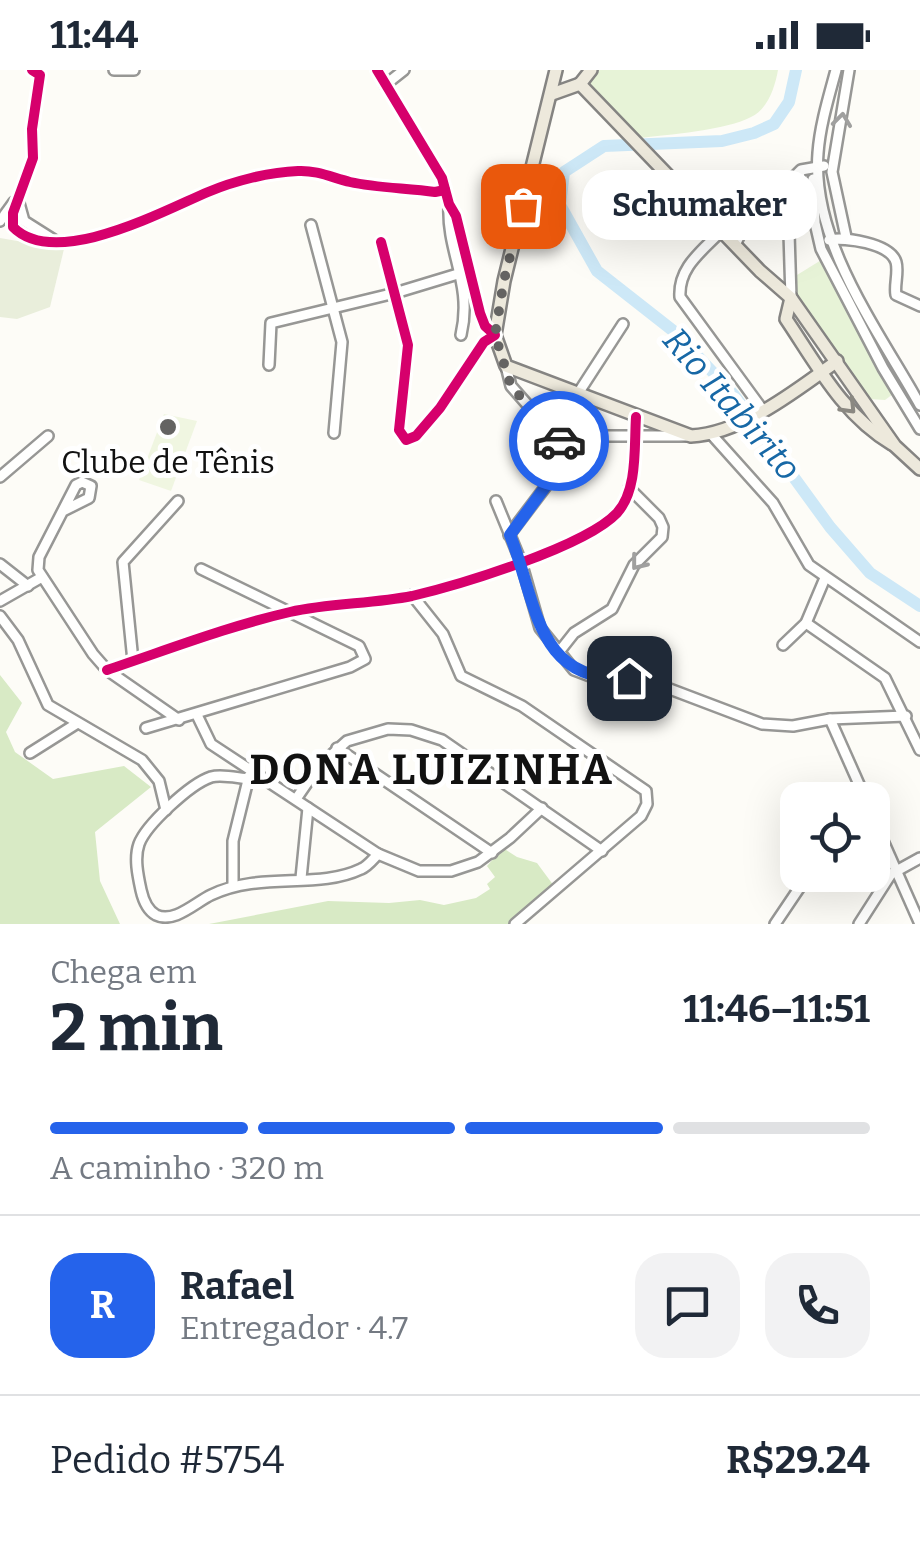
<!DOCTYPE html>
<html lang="pt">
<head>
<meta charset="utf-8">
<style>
	:root { --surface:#fff; --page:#f2f2f3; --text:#1f2937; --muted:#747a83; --line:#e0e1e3; --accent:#2563eb }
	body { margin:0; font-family:Bitter,serif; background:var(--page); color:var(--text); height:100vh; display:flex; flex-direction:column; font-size:38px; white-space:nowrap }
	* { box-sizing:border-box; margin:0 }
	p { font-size:32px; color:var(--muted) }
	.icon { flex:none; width:55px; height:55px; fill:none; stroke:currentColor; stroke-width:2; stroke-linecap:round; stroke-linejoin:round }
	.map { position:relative; height:854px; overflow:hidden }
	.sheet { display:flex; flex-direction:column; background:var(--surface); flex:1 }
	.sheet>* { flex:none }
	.fabs { position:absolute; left:780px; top:712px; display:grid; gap:20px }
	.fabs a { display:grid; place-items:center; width:110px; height:110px; border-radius:20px; background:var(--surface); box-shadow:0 10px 40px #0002; font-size:50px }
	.pin { position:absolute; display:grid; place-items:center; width:85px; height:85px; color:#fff; margin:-42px; border-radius:20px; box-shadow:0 5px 15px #0006 }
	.courier { position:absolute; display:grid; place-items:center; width:100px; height:100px; margin:-50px; border:8px solid #2563eb; border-radius:50%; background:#fff; color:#222; box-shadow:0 2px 12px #0007 }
	.bubble { position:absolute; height:70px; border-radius:30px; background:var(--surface); box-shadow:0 10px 40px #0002; font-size:32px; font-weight:700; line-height:70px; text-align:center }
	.overview em { font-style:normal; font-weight:700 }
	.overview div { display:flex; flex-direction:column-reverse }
	.overview { display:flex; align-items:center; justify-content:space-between; height:170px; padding:0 50px }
	h1 { font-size:65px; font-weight:700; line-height:75px }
	.bar { display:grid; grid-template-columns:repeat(4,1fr); gap:15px 10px; align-content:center; height:120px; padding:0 50px }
	.bar i { height:12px; border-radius:8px; background:var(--line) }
	.bar .active { background:var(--accent) }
	.bar p { grid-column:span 4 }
	.line { display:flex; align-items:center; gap:25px; padding:0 50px; border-top:2px solid var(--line) }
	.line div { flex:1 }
	.round { display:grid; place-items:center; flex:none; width:105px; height:105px; border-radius:30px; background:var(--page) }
	.status { display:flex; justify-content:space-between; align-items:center; height:70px; padding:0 50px; background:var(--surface); direction:ltr }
	.status svg { height:28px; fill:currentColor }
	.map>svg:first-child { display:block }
</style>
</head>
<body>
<div class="status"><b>11:44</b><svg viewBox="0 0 49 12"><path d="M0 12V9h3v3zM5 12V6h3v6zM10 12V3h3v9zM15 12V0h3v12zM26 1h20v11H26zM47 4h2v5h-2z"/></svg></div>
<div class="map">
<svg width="920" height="854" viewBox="0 0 920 854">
	<rect width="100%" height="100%" fill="#fdfcf7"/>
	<!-- green -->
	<g fill="#e7f3d7">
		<path d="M599,0H778C775,17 768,39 751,47C728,60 666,65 639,68L586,13Z"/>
		<path d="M823,189L893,324L885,330L869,329L797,230V205Z"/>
	</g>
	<!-- forest -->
	<g fill="#d8eac5">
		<path d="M0,605L22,633L6,662L15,682L53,709L124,696L151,717L95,762L100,811L120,854H0Z"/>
		<path d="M503,778L517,787L537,793L554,816L511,854H209L328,831L389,833L420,830L444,835L476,828L490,819L487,814L495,807L487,796Z"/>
	</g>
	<!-- cemetery -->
	<path fill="#e9eedb" d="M0,168L64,179L50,237L17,249L0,247Z"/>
	<!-- pitch -->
	<path fill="#f0f6e1" d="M164,344L197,351L171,421L139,410Z"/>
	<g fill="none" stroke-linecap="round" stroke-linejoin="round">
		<!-- river -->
		<path stroke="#cde8f7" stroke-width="12" d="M796,0L789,32L774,54L754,63L722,71L604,76L564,102L560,135L597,201L676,263L734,325L830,457L870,503L920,536"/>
		<defs>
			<g id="minor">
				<path d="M32,0L40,5L32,59L33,88L13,143V157C55,200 163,141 208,122C234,111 269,102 298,101C317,100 333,108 350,112C377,118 407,118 435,122L445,120"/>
				<path d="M114,0H134"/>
				<path d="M377,0L442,108L449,134L456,146L480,243L485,256L495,265L484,272L440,338L416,366L406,370L399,360L408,275L381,172"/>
				<path d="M836,0C829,26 820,55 818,83C811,171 878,260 920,335"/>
				<path d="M385,15L404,0"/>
				<path d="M813,109L815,153L821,179L883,298L920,359"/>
				<path d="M19,133L24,151L54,170"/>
				<path d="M449,137C447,183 473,214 461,265"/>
				<path d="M0,151L14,132"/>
				<path d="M311,155L342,272L334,363"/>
				<path d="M723,159C704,180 678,196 680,227L762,339"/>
				<path d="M846,167L832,102L849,0"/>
				<path d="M829,170C845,167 890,173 896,192C899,202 894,215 896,225L920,236"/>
				<path d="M736,173L756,131L765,122L782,119L801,100L824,96"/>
				<path d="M791,228L789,163L800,102"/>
				<path d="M269,295L271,253L395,223L461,203"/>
				<path d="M506,296L511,316L570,383"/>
				<path d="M577,325L623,254"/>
				<path d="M712,365L773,433L809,495L920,572"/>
				<path d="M0,407L48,366"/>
				<path d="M496,431L521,492L540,558L574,600L595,608L646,610L762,654L793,656L830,649L906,646"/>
				<path d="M63,441L89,428L91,416L82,412L76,415L39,487L38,500L93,584L107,600L179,650"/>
				<path d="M509,465L584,366H687"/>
				<path d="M0,494L28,516"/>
				<path d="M412,525L443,564L461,606L522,636L646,721L647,734L641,746L515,854"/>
				<path d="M0,531L42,507"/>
				<path d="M0,546L18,570L48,635L142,690L159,711L166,740"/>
				<path d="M806,553L885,608L920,680"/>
				<path d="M783,575L806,553L825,508"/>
				<path d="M559,582L574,563L612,539L634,495L662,467L663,457L659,448L629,418"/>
				<path d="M133,591L123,492L178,431"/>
				<path d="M107,600C167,580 229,556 290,542C330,533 372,534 412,526C459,515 585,477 617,443C638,420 634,377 636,347"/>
				<path d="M197,645L211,674L378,784L419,801H451L478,792L510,768L542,738"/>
				<path d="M830,649L866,730"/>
				<path d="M146,658L350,597L365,589L359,576L201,499"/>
				<path d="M337,678L492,783"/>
				<path d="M30,683L76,654"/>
				<path d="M249,709C237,708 222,704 211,707C190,714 146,755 139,774C134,788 138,806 141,820C143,829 147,840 156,845C174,854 196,832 211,825C261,801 317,820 361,799C368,796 373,789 378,784"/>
				<path d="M296,729L318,697L347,671L388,659L411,660L442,670L602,781"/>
				<path d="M872,746L920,854"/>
				<path d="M301,808L308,738"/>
				<path d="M233,816V771L249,706"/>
				<path d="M775,854L808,805"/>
				<path d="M859,854L891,804L920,788"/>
			</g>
			<g id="major">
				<path d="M556,0L504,211L495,265L506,296L691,366C741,364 797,320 837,291"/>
				<path d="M580,14L760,201L791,228L895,376L920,399"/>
				<path d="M580,14L591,0"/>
				<path d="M552,24L580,14"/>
				<path d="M791,228L786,249C817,295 843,345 892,374"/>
			</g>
		</defs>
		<!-- minor casing -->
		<use href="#minor" stroke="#979795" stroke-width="14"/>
		<!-- major casing -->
		<use href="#major" stroke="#858482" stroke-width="16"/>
		<!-- minor -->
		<use href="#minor" stroke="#fffffe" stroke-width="9"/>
		<!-- major -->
		<use href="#major" stroke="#ede9dc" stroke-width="11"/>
		<defs>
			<g id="cycleway">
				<path d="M32,0L40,5L32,59L33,88L13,143V157C55,200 163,141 208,122C234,111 269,102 298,101C317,100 333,108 350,112C377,118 407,118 435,122L445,120"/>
				<path d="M377,0L442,108L449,134L456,146L480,243L485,256L495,265L484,272L440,338L416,366L406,370L399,360L408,275L381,172"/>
				<path d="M107,600C167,580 229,556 290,542C330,533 372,534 412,526C459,515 585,477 617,443C638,420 634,377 636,347"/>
			</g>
		</defs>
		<!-- cycleway casing -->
		<use href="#cycleway" stroke="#fff" stroke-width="16"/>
		<!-- cycleway -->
		<use href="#cycleway" stroke="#d6006c" stroke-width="10"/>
	</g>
	<!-- one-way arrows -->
	<defs><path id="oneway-chevron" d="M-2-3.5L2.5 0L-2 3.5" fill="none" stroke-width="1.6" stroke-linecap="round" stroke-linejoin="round" transform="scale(2.5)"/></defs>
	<g stroke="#a0a09f">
		<use href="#oneway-chevron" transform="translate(842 50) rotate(-83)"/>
		<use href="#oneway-chevron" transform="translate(638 493) rotate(128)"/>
	</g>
	<use stroke="#8a8881" href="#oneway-chevron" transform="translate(849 337) rotate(46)"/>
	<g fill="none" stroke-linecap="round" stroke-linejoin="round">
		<!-- done -->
		<path stroke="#646362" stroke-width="10" stroke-dasharray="0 18" d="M523,136L504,210L495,265L511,316L559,371"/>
		<!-- route -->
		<path stroke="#2563eb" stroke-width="12" d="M559,371L570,383L510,465C537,531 535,614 629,608"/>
	</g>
	<!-- markers -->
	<circle fill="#646362" stroke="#fff" stroke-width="4" cx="168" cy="357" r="10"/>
	<g text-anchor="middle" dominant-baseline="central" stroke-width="10" stroke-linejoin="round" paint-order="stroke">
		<!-- poi labels -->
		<g font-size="32" fill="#111" stroke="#fff">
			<text x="168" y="392">Clube de Tênis</text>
		</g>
		<!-- water labels -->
		<g font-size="35" font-style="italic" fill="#1768a6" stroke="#fff">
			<text transform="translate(732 334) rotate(49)">Rio Itabirito</text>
		</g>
		<!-- district labels -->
		<g font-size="42" font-weight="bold" letter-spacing="2.5" fill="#111" stroke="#fff">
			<text x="432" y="700">DONA LUIZINHA</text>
		</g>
	</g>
</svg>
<div class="fabs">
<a><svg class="icon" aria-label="locate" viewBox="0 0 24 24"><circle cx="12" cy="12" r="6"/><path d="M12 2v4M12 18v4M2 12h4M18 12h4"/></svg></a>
</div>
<div class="pin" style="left:523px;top:136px;background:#ea580c"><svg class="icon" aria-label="bag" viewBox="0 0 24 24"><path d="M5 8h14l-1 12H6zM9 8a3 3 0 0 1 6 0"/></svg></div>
<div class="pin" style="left:629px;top:608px;background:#1f2937"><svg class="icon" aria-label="home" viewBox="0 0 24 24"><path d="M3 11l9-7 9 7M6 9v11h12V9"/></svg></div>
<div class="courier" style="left:559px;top:371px"><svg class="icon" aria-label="car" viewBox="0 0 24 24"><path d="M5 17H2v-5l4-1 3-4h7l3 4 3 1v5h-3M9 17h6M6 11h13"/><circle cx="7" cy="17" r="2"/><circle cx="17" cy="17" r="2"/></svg></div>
<div class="bubble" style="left:582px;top:100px;width:235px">Schumaker</div>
</div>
<section class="sheet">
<div class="overview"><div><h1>2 min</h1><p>Chega em</p></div><em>11:46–11:51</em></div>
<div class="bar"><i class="active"></i><i class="active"></i><i class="active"></i><i></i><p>A caminho · 320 m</p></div>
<div class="line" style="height:180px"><b class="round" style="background:var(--accent);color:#fff">R</b><div><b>Rafael</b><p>Entregador · 4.7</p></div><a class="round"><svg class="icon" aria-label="chat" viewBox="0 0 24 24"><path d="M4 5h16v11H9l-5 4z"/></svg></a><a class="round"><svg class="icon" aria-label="phone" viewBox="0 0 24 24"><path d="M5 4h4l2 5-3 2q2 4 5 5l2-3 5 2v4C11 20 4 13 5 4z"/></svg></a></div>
<div class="line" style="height:130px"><div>Pedido #5754</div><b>R$29.24</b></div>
</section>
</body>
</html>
